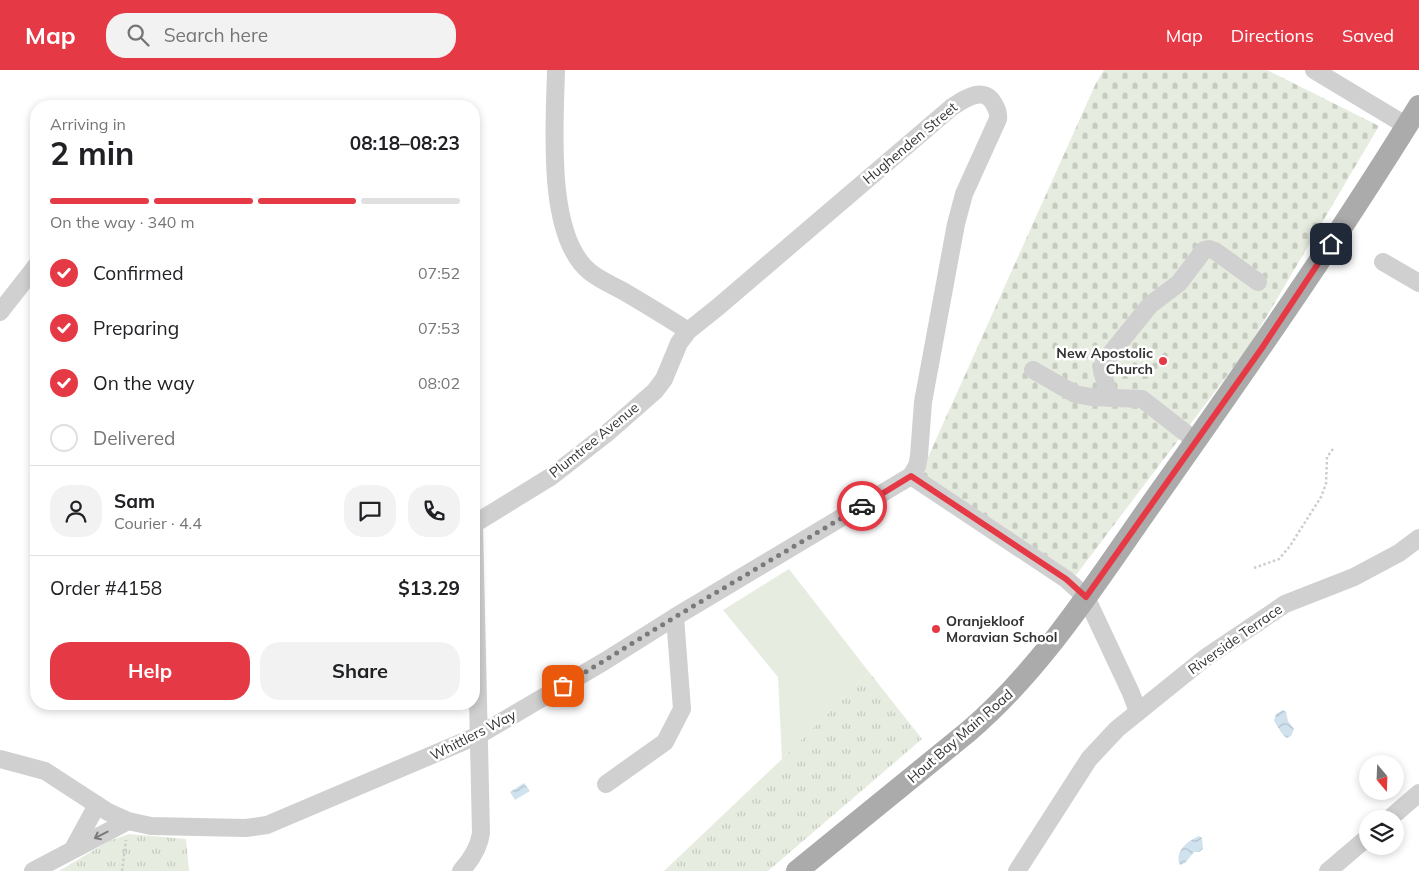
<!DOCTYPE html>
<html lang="en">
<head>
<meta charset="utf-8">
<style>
	:root { --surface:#fff; --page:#f2f2f2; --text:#202124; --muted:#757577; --line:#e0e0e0; --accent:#e63946 }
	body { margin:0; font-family:Mulish,sans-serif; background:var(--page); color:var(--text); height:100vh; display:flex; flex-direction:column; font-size:19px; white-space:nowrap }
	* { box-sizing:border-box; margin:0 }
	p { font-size:16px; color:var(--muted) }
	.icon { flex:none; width:28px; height:28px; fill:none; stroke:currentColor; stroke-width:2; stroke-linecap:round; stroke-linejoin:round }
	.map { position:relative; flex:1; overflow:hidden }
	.details { position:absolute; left:30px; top:30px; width:450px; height:610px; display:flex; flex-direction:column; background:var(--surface); border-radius:20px; box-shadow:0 2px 8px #0003 }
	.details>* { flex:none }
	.needle { width:32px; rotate:161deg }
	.fabs { position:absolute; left:1359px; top:685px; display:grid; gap:10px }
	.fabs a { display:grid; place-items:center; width:45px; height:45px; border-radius:50%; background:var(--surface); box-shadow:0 2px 8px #0003; font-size:25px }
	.pin { position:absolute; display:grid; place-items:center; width:42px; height:42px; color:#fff; margin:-21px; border-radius:10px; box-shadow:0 2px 8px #0006 }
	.courier { position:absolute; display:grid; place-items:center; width:50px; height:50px; margin:-25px; border:4px solid #e63946; border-radius:50%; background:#fff; color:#222; box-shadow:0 1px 6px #0007 }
	.overview em { font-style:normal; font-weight:700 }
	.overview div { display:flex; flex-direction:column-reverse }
	.overview { display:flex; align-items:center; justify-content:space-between; height:85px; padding:0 20px }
	h1 { font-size:32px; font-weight:700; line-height:38px }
	.bar { display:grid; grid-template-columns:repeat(4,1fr); gap:8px 5px; align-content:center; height:60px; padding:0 20px }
	.bar i { height:6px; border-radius:4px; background:var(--line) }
	.bar .active { background:var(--accent) }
	.bar p { grid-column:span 4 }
	.line { display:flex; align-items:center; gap:12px; padding:0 20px; border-top:1px solid var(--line) }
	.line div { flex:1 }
	.round { display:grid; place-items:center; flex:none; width:52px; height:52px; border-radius:20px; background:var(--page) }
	ol { padding:0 20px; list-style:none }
	li { display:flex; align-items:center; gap:15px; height:55px }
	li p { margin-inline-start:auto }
	li .icon { padding:5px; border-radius:50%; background:var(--accent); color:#fff; stroke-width:4 }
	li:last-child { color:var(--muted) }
	li i { width:28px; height:28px; border:2px solid var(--line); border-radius:50% }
	.cta { display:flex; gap:10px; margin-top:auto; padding:10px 20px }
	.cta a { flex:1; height:58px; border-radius:20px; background:var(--accent); color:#fff; font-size:20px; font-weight:700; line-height:58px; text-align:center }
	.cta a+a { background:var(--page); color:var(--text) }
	header { display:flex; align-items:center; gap:30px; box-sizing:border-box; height:70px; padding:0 25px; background:var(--accent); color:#fff }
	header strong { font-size:24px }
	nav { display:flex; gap:28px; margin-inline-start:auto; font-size:18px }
	.search { width:350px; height:45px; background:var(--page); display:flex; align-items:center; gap:12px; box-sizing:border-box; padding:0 18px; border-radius:20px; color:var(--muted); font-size:19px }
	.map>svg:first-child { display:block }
</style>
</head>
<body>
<header>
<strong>Map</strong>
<div class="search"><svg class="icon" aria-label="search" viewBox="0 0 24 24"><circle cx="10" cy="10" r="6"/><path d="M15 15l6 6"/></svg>Search here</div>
<nav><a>Map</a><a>Directions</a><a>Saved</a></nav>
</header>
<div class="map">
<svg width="1419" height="801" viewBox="0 0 1419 801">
	<defs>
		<pattern id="grass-tufts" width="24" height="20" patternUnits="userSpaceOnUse" patternTransform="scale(1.25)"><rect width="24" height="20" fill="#e6ecdf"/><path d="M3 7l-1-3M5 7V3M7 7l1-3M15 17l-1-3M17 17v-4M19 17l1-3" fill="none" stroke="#c6cbc0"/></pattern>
		<pattern id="cemetery-stones" width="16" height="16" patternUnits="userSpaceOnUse" patternTransform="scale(1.25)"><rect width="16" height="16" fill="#e6ecdf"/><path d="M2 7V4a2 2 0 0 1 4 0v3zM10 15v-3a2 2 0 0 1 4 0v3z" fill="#c6cbc0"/></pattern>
		<pattern id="water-waves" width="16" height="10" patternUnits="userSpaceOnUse" patternTransform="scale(1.25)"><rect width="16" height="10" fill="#cfe2ee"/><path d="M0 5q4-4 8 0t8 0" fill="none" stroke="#b2c2cd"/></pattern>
	</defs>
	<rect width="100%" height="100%" fill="#fff"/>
	<!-- grass -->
	<g fill="url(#grass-tufts)">
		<path d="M869,602L922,669L768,801H664L782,689Z"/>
		<path d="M129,764L186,769L189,801H59L109,771Z"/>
	</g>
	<!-- cemetery -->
	<path fill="url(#cemetery-stones)" d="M1104,0H1267L1379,56L1248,278L1076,505L921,403L1096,13Z"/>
	<!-- park -->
	<path fill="#e6ecdf" d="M789,499L869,602L782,689L778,607L723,540Z"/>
	<!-- water -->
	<g fill="url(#water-waves)">
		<path d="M1283,640L1286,642L1288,651L1294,659L1291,666L1287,668C1282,666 1278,656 1274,651L1276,644Z"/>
		<path d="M524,713L530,721L515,730L510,722Z"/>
		<path d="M1199,766L1202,768L1203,779L1199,782H1194L1185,793L1180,795C1174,782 1187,771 1199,766Z"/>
	</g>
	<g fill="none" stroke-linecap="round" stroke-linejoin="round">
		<!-- path -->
		<g stroke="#cdcdcd" stroke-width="2.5" stroke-dasharray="2.5 2.5" stroke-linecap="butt">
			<path d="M1254,498L1279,489L1290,476L1321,427L1326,414L1327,387L1333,379"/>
			<path d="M122,801L126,770"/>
		</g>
		<!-- minor -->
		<g stroke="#d0d0d0" stroke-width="18">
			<path d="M556,0C555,52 545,166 590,202C600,210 612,215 623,221C645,234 667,247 688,261"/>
			<path d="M1314,0L1407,56"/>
			<path d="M1383,192L1419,213"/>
			<path d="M0,242L36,196"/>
			<path d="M1033,300L1075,324L1091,327L1142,329L1196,371"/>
			<path d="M1110,328L1102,301L1104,292L1150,235L1179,213L1204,180L1209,179L1215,181L1258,212"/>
			<path d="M474,454L552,406L606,364L655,321L664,309L679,273L688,261L718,237L952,37C964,29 984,15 994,34C997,39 999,43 998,49L964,124L956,154L923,332L919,386L917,396L911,406L1066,509L1086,527L1131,623L1138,642"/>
			<path d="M0,689L45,701L108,742L128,751L151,756L246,758L267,755L479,665L605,591L675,547L911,406"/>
			<path d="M606,714L665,672L682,639L675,547"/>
			<path d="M1389,749L1419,723"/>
			<path d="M73,779L97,735"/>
			<path d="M33,801L128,751"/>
			<path d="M461,801C471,790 479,778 481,763L474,454"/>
			<path d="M1017,801L1089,689L1117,659L1205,588L1285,534L1354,507L1399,483L1419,468"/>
			<path d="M1328,801L1368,767"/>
		</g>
		<!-- major -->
		<path stroke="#ababab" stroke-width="22" d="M797,801L969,661C1049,592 1103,501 1164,416C1252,291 1339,166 1419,36"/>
	</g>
	<!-- one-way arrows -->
	<defs><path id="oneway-shaft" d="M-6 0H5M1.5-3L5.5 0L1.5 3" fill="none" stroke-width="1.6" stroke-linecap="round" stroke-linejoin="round" transform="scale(1.25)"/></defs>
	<use stroke="#7a7a7a" href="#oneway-shaft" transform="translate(101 765) rotate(153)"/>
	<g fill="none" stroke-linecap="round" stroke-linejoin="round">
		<!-- done -->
		<path stroke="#7a7a7a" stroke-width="5" stroke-dasharray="0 9" d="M563,616L675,547L862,436"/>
		<!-- route -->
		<path stroke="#e63946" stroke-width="6" d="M862,436L911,406L1066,509L1086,527L1262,278L1331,174"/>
	</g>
	<!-- markers -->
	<g fill="#e63946" stroke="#fff" stroke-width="2">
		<circle cx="1163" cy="291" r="5"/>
		<circle cx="936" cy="559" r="5"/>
	</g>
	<g text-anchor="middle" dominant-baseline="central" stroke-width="5" stroke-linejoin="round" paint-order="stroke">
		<!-- street labels -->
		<g font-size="14" fill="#333" stroke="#fff">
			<text transform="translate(910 73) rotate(-40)">Hughenden Street</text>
			<text transform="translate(594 370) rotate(-39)">Plumtree Avenue</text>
			<text transform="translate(1235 569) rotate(-35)">Riverside Terrace</text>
			<text transform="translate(473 665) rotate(-27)">Whittlers Way</text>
			<text transform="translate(960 666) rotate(-41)">Hout Bay Main Road</text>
		</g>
		<!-- poi labels -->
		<g font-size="14" font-weight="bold" fill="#333" stroke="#fff" text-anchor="end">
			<text x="1153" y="283">New Apostolic<tspan x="1153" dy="16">Church</tspan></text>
			<text x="946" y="551" text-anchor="start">Oranjekloof<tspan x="946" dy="16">Moravian School</tspan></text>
		</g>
	</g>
</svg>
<div class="fabs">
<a><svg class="needle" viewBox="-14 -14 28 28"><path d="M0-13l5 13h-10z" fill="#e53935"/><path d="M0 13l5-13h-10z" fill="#757577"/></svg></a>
<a><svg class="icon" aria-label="layers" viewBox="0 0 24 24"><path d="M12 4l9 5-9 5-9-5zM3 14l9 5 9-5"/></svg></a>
</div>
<div class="pin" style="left:563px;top:616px;background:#ea580c"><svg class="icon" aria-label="bag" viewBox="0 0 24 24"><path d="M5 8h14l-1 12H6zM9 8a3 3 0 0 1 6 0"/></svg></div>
<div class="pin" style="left:1331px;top:174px;background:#1f2937"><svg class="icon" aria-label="home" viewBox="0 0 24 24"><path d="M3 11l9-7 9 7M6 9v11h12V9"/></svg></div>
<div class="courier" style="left:862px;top:436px"><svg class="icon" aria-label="car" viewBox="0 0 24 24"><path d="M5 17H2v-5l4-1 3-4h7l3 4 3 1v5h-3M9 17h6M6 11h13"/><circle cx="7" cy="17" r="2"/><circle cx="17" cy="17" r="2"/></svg></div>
<section class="details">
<div class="overview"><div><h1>2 min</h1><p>Arriving in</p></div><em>08:18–08:23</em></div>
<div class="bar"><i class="active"></i><i class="active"></i><i class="active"></i><i></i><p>On the way · 340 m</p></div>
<ol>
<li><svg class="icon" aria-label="check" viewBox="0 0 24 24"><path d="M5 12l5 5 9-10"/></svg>Confirmed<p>07:52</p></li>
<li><svg class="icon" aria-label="check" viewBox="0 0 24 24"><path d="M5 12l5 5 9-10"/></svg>Preparing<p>07:53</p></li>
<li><svg class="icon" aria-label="check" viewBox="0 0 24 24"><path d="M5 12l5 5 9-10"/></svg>On the way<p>08:02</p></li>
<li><i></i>Delivered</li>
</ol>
<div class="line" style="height:90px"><a class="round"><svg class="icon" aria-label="person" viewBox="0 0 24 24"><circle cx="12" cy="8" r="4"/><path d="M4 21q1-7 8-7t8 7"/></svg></a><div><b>Sam</b><p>Courier · 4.4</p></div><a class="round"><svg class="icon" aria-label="chat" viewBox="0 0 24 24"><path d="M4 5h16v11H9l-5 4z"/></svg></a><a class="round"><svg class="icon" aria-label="phone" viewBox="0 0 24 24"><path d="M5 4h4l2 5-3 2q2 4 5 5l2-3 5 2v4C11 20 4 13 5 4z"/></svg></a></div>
<div class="line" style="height:65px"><div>Order #4158</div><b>$13.29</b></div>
<div class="cta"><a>Help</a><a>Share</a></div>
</section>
</div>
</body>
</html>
